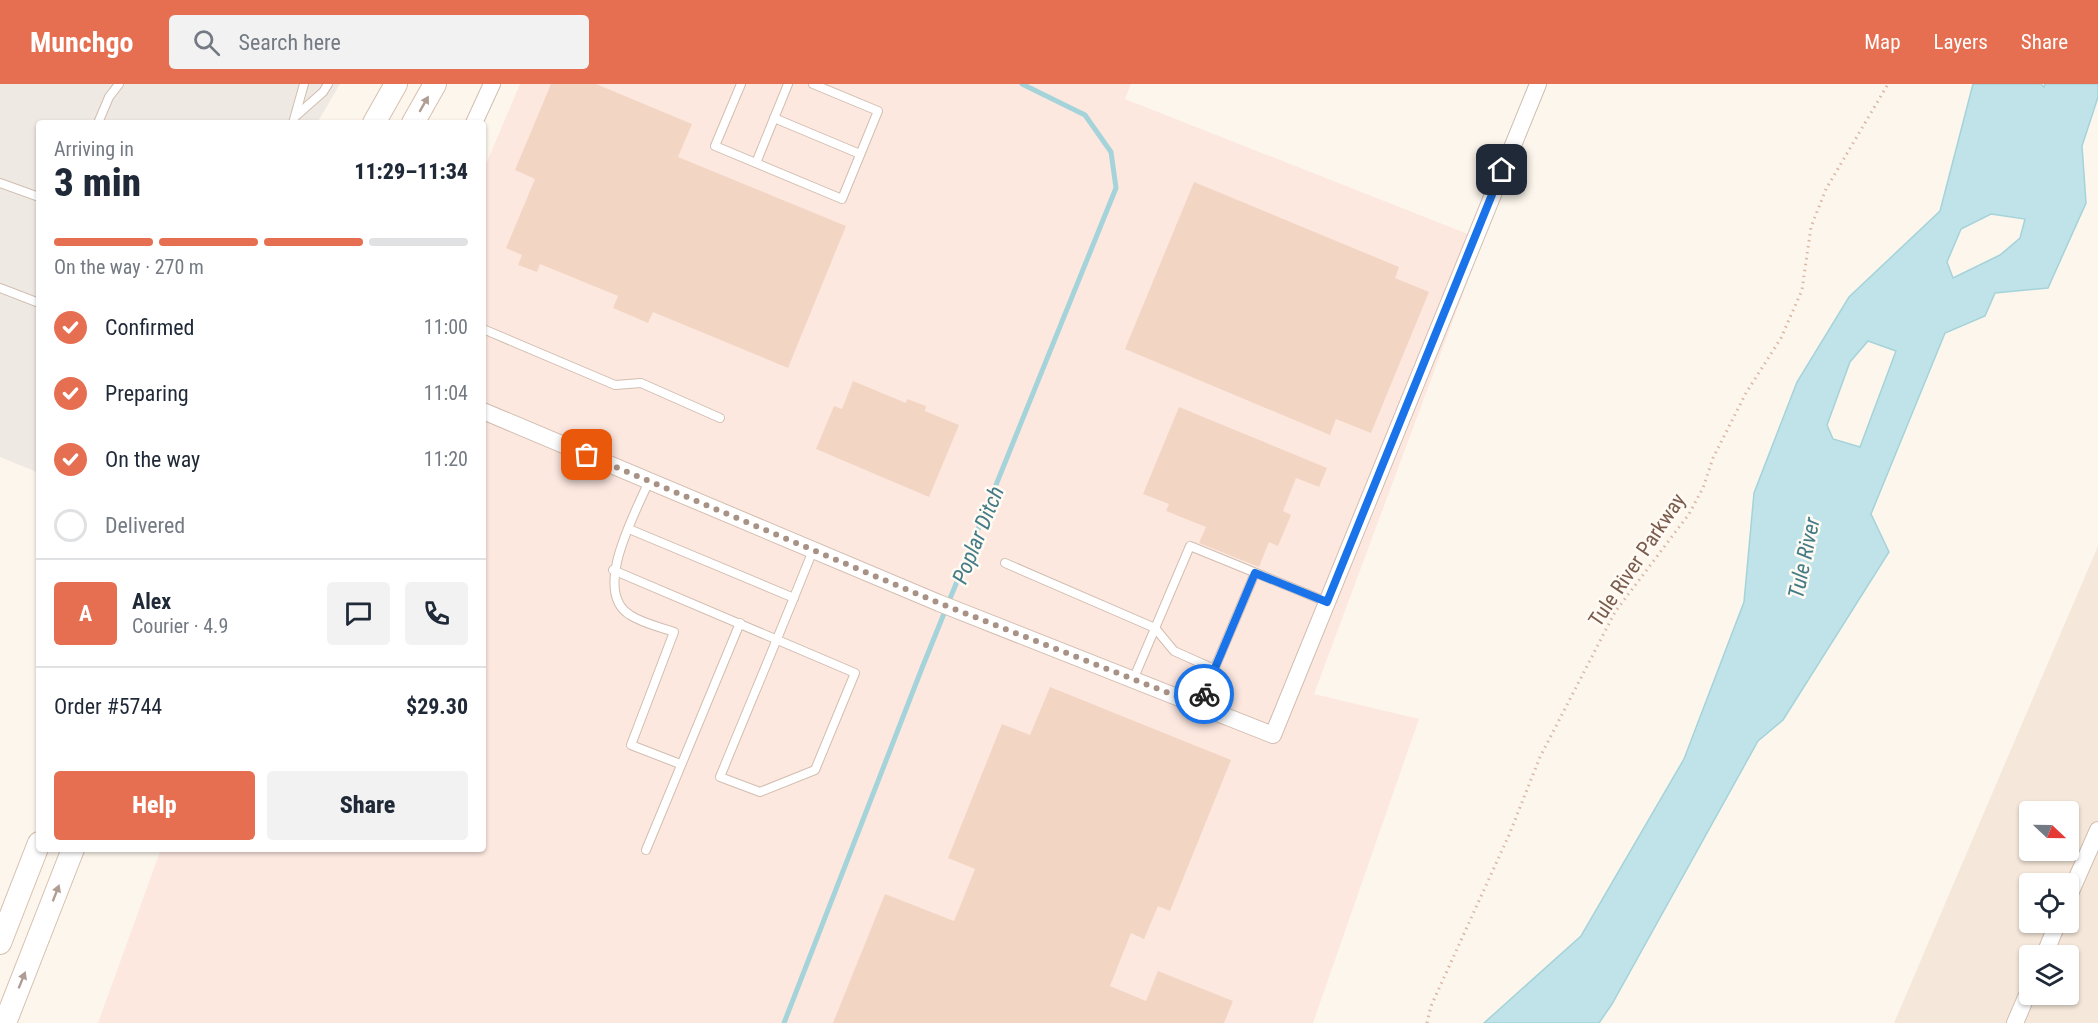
<!DOCTYPE html>
<html lang="en">
<head>
<meta charset="utf-8">
<style>
	:root { --surface:#fff; --page:#f2f2f3; --text:#1f2937; --muted:#747a83; --line:#e0e1e3; --accent:#e76f51 }
	body { margin:0; font-family:"Roboto Condensed",sans-serif; background:var(--page); color:var(--text); height:100vh; display:flex; flex-direction:column; font-size:22px; white-space:nowrap }
	* { box-sizing:border-box; margin:0 }
	p { font-size:20px; color:var(--muted) }
	.icon { flex:none; width:33px; height:33px; fill:none; stroke:currentColor; stroke-width:2; stroke-linecap:round; stroke-linejoin:round }
	.map { position:relative; flex:1; overflow:hidden }
	.details { position:absolute; left:36px; top:36px; width:450px; height:732px; display:flex; flex-direction:column; background:var(--surface); border-radius:6px; box-shadow:0 2px 4px #0004 }
	.details>* { flex:none }
	.needle { width:39px; rotate:112deg }
	.controls { position:absolute; left:2019px; top:717px; display:grid; gap:12px }
	.controls a { display:grid; place-items:center; width:60px; height:60px; border-radius:6px; background:var(--surface); box-shadow:0 2px 4px #0004; font-size:30px }
	.pin { position:absolute; display:grid; place-items:center; width:51px; height:51px; color:#fff; margin:-26px; border-radius:12px; box-shadow:0 3px 9px #0006 }
	.courier { position:absolute; display:grid; place-items:center; width:60px; height:60px; margin:-30px; border:4px solid #1a73e8; border-radius:50%; background:#fff; color:#222; box-shadow:0 2px 8px #0007 }
	.headline em { font-style:normal; font-weight:800 }
	.headline div { display:flex; flex-direction:column-reverse }
	.headline { display:flex; align-items:center; justify-content:space-between; height:102px; padding:0 18px }
	h1 { font-size:39px; font-weight:800; line-height:45px }
	.bar { display:grid; grid-template-columns:repeat(4,1fr); gap:9px 6px; align-content:center; height:72px; padding:0 18px }
	.bar i { height:8px; border-radius:4px; background:var(--line) }
	.bar .current { background:var(--accent) }
	.bar p { grid-column:span 4 }
	.line { display:flex; align-items:center; gap:15px; padding:0 18px; border-top:2px solid var(--line) }
	.line div { flex:1 }
	.round { display:grid; place-items:center; flex:none; width:63px; height:63px; border-radius:6px; background:var(--page) }
	ol { padding:0 18px; list-style:none }
	li { display:flex; align-items:center; gap:18px; height:66px }
	li p { margin-inline-start:auto }
	li .icon { padding:6px; border-radius:50%; background:var(--accent); color:#fff; stroke-width:4 }
	li:last-child { color:var(--muted) }
	li i { width:33px; height:33px; border:3px solid var(--line); border-radius:50% }
	.action { display:flex; gap:12px; margin-top:auto; padding:12px 18px }
	.action a { flex:1; height:69px; border-radius:6px; background:var(--accent); color:#fff; font-size:24px; font-weight:800; line-height:69px; text-align:center }
	.action a+a { background:var(--page); color:var(--text) }
	header { display:flex; align-items:center; gap:36px; box-sizing:border-box; height:84px; padding:0 30px; background:var(--accent); color:#fff }
	header strong { font-size:28px }
	nav { display:flex; gap:33px; margin-inline-start:auto; font-size:21px }
	.search { width:420px; height:54px; background:var(--page); display:flex; align-items:center; gap:15px; box-sizing:border-box; padding:0 21px; border-radius:6px; color:var(--muted); font-size:22px }
	.map>svg:first-child { display:block }
</style>
</head>
<body>
<header>
<strong>Munchgo</strong>
<div class="search"><svg class="icon" aria-label="search" viewBox="0 0 24 24"><circle cx="10" cy="10" r="6"/><path d="M15 15l6 6"/></svg>Search here</div>
<nav><a>Map</a><a>Layers</a><a>Share</a></nav>
</header>
<div class="map">
<svg width="2098" height="939" viewBox="0 0 2098 939">
	<rect width="100%" height="100%" fill="#fdf6ec"/>
	<!-- residential -->
	<path fill="#f5e8da" fill-rule="evenodd" d="M2098,462V939H1894ZM2030,728H2068V766H2030ZM2030,800H2068V838H2030ZM2030,872H2068V910H2030Z"/>
	<!-- commercial -->
	<path fill="#fde8e0" d="M520,0H1131L1125,15L1483,156L1314,610L1419,635L1313,939H98L161,765H483V87Z"/>
	<!-- industrial -->
	<path fill="#efe9e4" d="M0,0H340L317,39H39V389L0,373Z"/>
	<!-- water -->
	<path fill="#bfe3e8" stroke="#a5d3da" stroke-width="1.5" fill-rule="evenodd" d="M1973,0H2041L2044,3L2045,0H2098V13L2082,62L2086,119L2048,204L1995,209L1985,232L1945,249L1871,430L1889,468L1783,636L1758,657L1612,920L1599,939H1484L1581,852L1684,675L1744,518L1754,409L1797,298L1849,213L1940,127ZM1991,130L2025,135L2020,154L2000,171L1953,194L1947,178L1961,145ZM1868,257L1896,267L1860,363L1833,355L1827,341L1850,278Z"/>
	<g fill="none" stroke-linecap="round" stroke-linejoin="round">
		<!-- stream -->
		<path stroke="#a5d3da" stroke-width="5" d="M784,939L922,584L1116,104L1111,68L1085,31L1022,0"/>
	</g>
	<!-- building -->
	<g fill="#f3d5c3">
		<path d="M551,0H596L692,40L678,73L846,142L788,284L653,228L648,239L613,224L618,212L540,180L537,188L518,181L522,171L506,164L535,95L515,86Z"/>
		<path d="M1194,98L1399,183L1395,194L1429,208L1371,349L1336,335L1330,351L1125,265Z"/>
		<path d="M853,297L906,319L907,315L926,322L925,327L959,341L929,413L816,365L834,322L842,325Z"/>
		<path d="M1179,323L1327,384L1319,403L1296,394L1283,427L1291,431L1278,462L1269,458L1259,483L1199,459L1206,443L1166,427L1169,420L1143,410Z"/>
		<path d="M1050,603L1231,676L1170,827L1158,822L1144,855L1131,849L1110,902L1146,917L1158,887L1233,917L1224,939H833L885,810L954,837L975,785L948,774L1002,640L1030,651Z"/>
	</g>
	<g fill="none" stroke-linecap="round" stroke-linejoin="round">
		<defs>
			<g id="service">
				<path d="M741,0L715,62L842,115L878,27L813,0"/>
				<path d="M297,31L323,8L328,0"/>
				<path d="M774,34L860,70"/>
				<path d="M98,39L109,13L119,0"/>
				<path d="M293,39L304,0"/>
				<path d="M756,79L788,0"/>
				<path d="M0,99L39,113"/>
				<path d="M0,204L39,219"/>
				<path d="M483,245L615,301L641,299L720,334"/>
				<path d="M649,397C636,428 591,507 630,531C642,539 660,543 674,548L631,661L680,680"/>
				<path d="M629,445L794,514"/>
				<path d="M1005,479L1155,544L1174,567L1214,585"/>
				<path d="M613,486L855,589L815,686L760,708L720,693C751,617 783,542 813,466"/>
				<path d="M1133,596L1190,462L1327,518"/>
				<path d="M1199,621L1255,489"/>
				<path d="M646,766L740,539"/>
			</g>
			<g id="minor">
				<path d="M474,39L492,0"/>
				<path d="M483,327L939,519L1273,651L1538,0"/>
				<path d="M2068,814L2098,746"/>
				<path d="M2044,872L2058,838"/>
				<path d="M2015,939L2030,904"/>
			</g>
			<g id="secondary">
				<path d="M374,39L396,0"/>
				<path d="M413,39L435,0"/>
				<path d="M39,852L73,765"/>
				<path d="M0,859L39,759"/>
			</g>
		</defs>
		<!-- service casing -->
		<use href="#service" stroke="#d1beb0" stroke-width="10"/>
		<!-- minor casing -->
		<use href="#minor" stroke="#d1beb0" stroke-width="18"/>
		<!-- secondary casing -->
		<use href="#secondary" stroke="#d6c0b0" stroke-width="24"/>
		<!-- path -->
		<path stroke="#d9b8a5" stroke-width="3" stroke-dasharray="1.5 4.5" stroke-linecap="butt" d="M1427,939L1431,922L1509,751L1540,673L1615,528L1689,430L1703,404L1713,374L1746,309L1781,254L1802,206L1811,143L1826,105L1888,0"/>
		<!-- service -->
		<use href="#service" stroke="#fff" stroke-width="8"/>
		<!-- minor -->
		<use href="#minor" stroke="#fff" stroke-width="16"/>
		<!-- secondary -->
		<use href="#secondary" stroke="#fff" stroke-width="22"/>
		<defs>
			<path id="secondary-bridge" d="M5,939L39,852"/>
		</defs>
		<!-- secondary-bridge casing -->
		<use href="#secondary-bridge" stroke="#d6c0b0" stroke-width="24" stroke-linecap="butt"/>
		<!-- secondary-bridge -->
		<use href="#secondary-bridge" stroke="#fff" stroke-width="22"/>
	</g>
	<!-- one-way arrows -->
	<defs><path id="oneway-solid" d="M-6-.8H1V-3.2L6.5 0L1 3.2V.8H-6Z" transform="scale(1.5)"/></defs>
	<g fill="#af9d94">
		<use href="#oneway-solid" transform="translate(424 20) rotate(-60)"/>
		<use href="#oneway-solid" transform="translate(56 809) rotate(-69)"/>
		<use href="#oneway-solid" transform="translate(22 896) rotate(-68)"/>
	</g>
	<g fill="none" stroke-linecap="round" stroke-linejoin="round">
		<!-- done -->
		<path stroke="#a89285" stroke-width="6" stroke-dasharray="0 10.8" d="M587,371L939,519L1199,621L1204,610"/>
		<!-- route -->
		<path stroke="#1a73e8" stroke-width="8" d="M1204,610L1255,489L1327,518L1502,86"/>
	</g>
	<g text-anchor="middle" dominant-baseline="central" stroke-width="5" stroke-linejoin="round" paint-order="stroke">
		<!-- street labels -->
		<g font-size="21" fill="#7a5c4d" stroke="#fffaf3">
			<text transform="translate(1637 476) rotate(-56)">Tule River Parkway</text>
		</g>
		<!-- water labels -->
		<g font-size="22" font-style="italic" fill="#437c86" stroke="#fffaf3">
			<text transform="translate(978 451) rotate(-68)">Poplar Ditch</text>
			<text transform="translate(1804 474) rotate(-78)">Tule River</text>
		</g>
	</g>
</svg>
<div class="controls">
<a><svg class="needle" viewBox="-14 -14 28 28"><path d="M0-13l5 13h-10z" fill="#e53935"/><path d="M0 13l5-13h-10z" fill="#747a83"/></svg></a>
<a><svg class="icon" aria-label="locate" viewBox="0 0 24 24"><circle cx="12" cy="12" r="6"/><path d="M12 2v4M12 18v4M2 12h4M18 12h4"/></svg></a>
<a><svg class="icon" aria-label="layers" viewBox="0 0 24 24"><path d="M12 4l9 5-9 5-9-5zM3 14l9 5 9-5"/></svg></a>
</div>
<div class="pin" style="left:587px;top:371px;background:#ea580c"><svg class="icon" aria-label="bag" viewBox="0 0 24 24"><path d="M5 8h14l-1 12H6zM9 8a3 3 0 0 1 6 0"/></svg></div>
<div class="pin" style="left:1502px;top:86px;background:#1f2937"><svg class="icon" aria-label="home" viewBox="0 0 24 24"><path d="M3 11l9-7 9 7M6 9v11h12V9"/></svg></div>
<div class="courier" style="left:1204px;top:610px"><svg class="icon" aria-label="bike" viewBox="0 0 24 24"><circle cx="6" cy="16" r="4"/><circle cx="18" cy="16" r="4"/><path d="M6 16l4-8h5l3 8M10 8l3 8H6M13 5h3"/></svg></div>
<section class="details">
<div class="headline"><div><h1>3 min</h1><p>Arriving in</p></div><em>11:29–11:34</em></div>
<div class="bar"><i class="current"></i><i class="current"></i><i class="current"></i><i></i><p>On the way · 270 m</p></div>
<ol>
<li><svg class="icon" aria-label="check" viewBox="0 0 24 24"><path d="M5 12l5 5 9-10"/></svg>Confirmed<p>11:00</p></li>
<li><svg class="icon" aria-label="check" viewBox="0 0 24 24"><path d="M5 12l5 5 9-10"/></svg>Preparing<p>11:04</p></li>
<li><svg class="icon" aria-label="check" viewBox="0 0 24 24"><path d="M5 12l5 5 9-10"/></svg>On the way<p>11:20</p></li>
<li><i></i>Delivered</li>
</ol>
<div class="line" style="height:108px"><b class="round" style="background:var(--accent);color:#fff">A</b><div><b>Alex</b><p>Courier · 4.9</p></div><a class="round"><svg class="icon" aria-label="chat" viewBox="0 0 24 24"><path d="M4 5h16v11H9l-5 4z"/></svg></a><a class="round"><svg class="icon" aria-label="phone" viewBox="0 0 24 24"><path d="M5 4h4l2 5-3 2q2 4 5 5l2-3 5 2v4C11 20 4 13 5 4z"/></svg></a></div>
<div class="line" style="height:78px"><div>Order #5744</div><b>$29.30</b></div>
<div class="action"><a>Help</a><a>Share</a></div>
</section>
</div>
</body>
</html>
